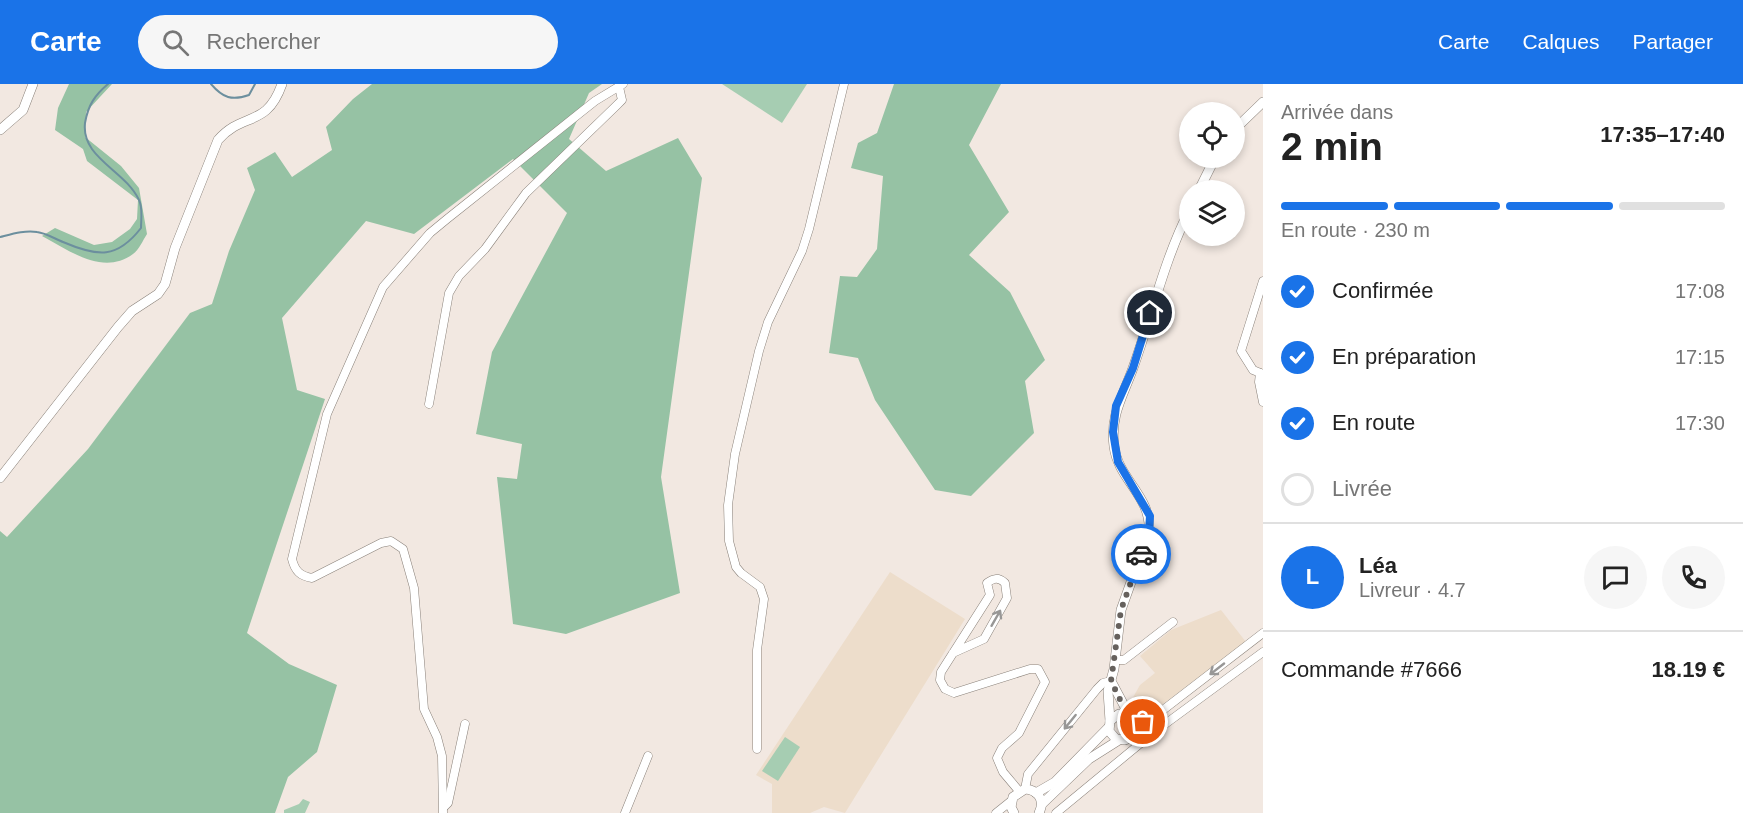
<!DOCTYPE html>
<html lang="fr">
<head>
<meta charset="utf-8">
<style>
	:root { --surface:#fff; --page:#f6f6f6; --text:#222; --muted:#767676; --line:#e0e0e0; --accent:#1a73e8 }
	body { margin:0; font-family:Helvetica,sans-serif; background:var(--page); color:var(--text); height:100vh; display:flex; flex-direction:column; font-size:22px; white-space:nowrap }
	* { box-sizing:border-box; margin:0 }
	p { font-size:20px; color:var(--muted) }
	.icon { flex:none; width:33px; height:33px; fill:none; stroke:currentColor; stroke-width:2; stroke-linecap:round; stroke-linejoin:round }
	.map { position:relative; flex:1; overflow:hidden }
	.panel { display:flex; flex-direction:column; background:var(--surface); width:480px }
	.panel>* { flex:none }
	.controls { position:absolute; left:1179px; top:18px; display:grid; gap:12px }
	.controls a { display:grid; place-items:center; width:66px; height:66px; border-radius:50%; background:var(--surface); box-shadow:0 3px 9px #0003; font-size:30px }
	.pin { position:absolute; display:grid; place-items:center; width:51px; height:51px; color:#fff; margin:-26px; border:3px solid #fff; border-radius:50%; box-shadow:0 2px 6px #0007 }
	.courier { position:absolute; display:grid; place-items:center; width:60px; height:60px; margin:-30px; border:4px solid #1a73e8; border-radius:50%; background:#fff; color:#222; box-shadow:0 2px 8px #0007 }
	.overview em { font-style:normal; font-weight:600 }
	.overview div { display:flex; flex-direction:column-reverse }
	.overview { display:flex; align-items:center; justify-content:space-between; height:102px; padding:0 18px }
	h1 { font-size:39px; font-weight:600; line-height:45px }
	.bar { display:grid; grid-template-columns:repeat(4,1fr); gap:9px 6px; align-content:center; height:72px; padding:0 18px }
	.bar i { height:8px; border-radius:4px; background:var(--line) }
	.bar .selected { background:var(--accent) }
	.bar p { grid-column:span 4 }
	.line { display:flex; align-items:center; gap:15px; padding:0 18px; border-top:2px solid var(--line) }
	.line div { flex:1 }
	.round { display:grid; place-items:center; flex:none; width:63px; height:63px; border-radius:32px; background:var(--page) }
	ol { padding:0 18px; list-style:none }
	li { display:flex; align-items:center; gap:18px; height:66px }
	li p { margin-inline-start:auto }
	li .icon { padding:6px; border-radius:50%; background:var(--accent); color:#fff; stroke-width:4 }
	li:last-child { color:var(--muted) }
	li i { width:33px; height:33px; border:3px solid var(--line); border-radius:50% }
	header { display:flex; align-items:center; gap:36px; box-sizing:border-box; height:84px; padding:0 30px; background:var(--accent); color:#fff }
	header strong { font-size:28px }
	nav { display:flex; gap:33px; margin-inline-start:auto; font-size:21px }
	.search { width:420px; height:54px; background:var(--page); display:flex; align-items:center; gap:15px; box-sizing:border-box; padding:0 21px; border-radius:33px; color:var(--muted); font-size:22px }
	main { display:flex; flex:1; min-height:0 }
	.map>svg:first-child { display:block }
</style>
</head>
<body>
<header>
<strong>Carte</strong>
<div class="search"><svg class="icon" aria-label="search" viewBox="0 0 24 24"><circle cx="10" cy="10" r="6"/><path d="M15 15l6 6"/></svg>Rechercher</div>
<nav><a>Carte</a><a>Calques</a><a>Partager</a></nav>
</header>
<main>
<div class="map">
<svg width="1263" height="729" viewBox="0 0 1263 729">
	<rect width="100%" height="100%" fill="#f2e8e1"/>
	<!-- education -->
	<g fill="#edddcb">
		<path d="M890,488L965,535L845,729L824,723L810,729H772V700L756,691Z"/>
		<path d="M1221,526L1246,558L1155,626L1145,631L1139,630L1133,624L1131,617L1140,601L1155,589L1140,572L1171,546Z"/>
	</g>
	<!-- green -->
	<g fill="#a6cdb2">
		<path d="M722,0H807L782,39Z"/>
		<path d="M785,653L800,663L778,697L762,687Z"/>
		<path d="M303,715L310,718L305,729H284V726L299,720Z"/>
	</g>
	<!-- forest -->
	<g fill="#96c2a4">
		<path d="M69,0H112L86,28L85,53L121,82L139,104L147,150C143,156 139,166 133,170C103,192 70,167 42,152L55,144L94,161L112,158L130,145L137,135L138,116L87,77L83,65L55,46L58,24Z"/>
		<path d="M372,0H602L589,9L569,55L606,87L678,54L702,94L661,393L680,509L566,550L513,540L497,393L517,395L522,360L476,350L492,268L567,129L513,75L414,150L366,137L282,234L297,306L325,315L247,549L289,580L337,601L317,668L288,693L275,729H0V447L7,453L88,365L190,229L212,220L229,167L255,106L247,84L275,68L292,93L332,66L326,43L353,15Z"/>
		<path d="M894,0H1001L969,61L1009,128L969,171L1010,208L1045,276L1025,297L1034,349L971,412L935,406L875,316L858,274L829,269L840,192L857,193L877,165L883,92L851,84L858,59L877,49Z"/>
	</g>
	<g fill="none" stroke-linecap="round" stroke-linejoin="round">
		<!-- stream -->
		<g stroke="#6c8f9e" stroke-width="2">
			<path d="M211,0C223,14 232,17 249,11L255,0"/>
			<path d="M0,153C12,150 25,146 37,148C46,149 55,155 63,158C98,173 117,175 141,144C141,135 143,124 139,116C125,86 81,74 85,39C88,21 95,11 108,0"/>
		</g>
		<defs>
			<g id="minor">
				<path d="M1263,197L1241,267L1253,286L1263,290"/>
				<path d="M1260,289L1259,298L1263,318"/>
				<path d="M429,320L449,209L459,192L485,165L526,109L617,21L622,16L619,3"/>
				<path d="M953,569L984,555L1007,514L1005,499C998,493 994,494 987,499L990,511L941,588L940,596L945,605L954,609L1030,585H1038L1045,598L1019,649L1002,664L997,674L1003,688L1019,707"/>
				<path d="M1116,576H1124L1173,538"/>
				<path d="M1134,638L1150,636L1263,549"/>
				<path d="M1134,649H1153"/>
				<path d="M757,665V566L764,515L760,503L741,489L736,483L729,457L728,421L735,370L759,267L768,238L802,167L809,145L844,0"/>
				<path d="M1025,705L1028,690L1097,605L1103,599L1111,597"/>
				<path d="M444,723L448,719L465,640"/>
				<path d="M443,729L442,672L437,653L424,625L414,504L403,465L391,457L381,459L312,494C300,492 295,487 292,475L327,330L383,203L430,149L447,135L595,17L623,0"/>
				<path d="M625,729L648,672"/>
				<path d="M996,729L1011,717"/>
				<path d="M1056,729L1153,649L1263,568"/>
			</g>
			<g id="tertiary">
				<path d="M0,46L23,26L33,0"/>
				<path d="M1234,46L1263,18"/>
				<path d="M1199,106L1215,74"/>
				<path d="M0,394L118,243L132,227L158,210L165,200L175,164L218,56C243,27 266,45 282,0"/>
				<path d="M1111,597L1135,642L1131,653L1125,656L1116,655L1109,647L1110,637L1119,630H1127"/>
				<path d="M1110,637L1108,607L1114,585L1121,526L1149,448C1152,412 1118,396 1114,362C1110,331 1123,312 1133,284C1152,231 1164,176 1190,125"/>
				<path d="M1036,709L1055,698L1109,643"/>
				<path d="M1042,720L1089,675L1119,656"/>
				<path d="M1014,729L1011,723L1013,713L1025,705C1039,706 1045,717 1039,729"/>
			</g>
		</defs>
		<!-- minor casing -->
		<use href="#minor" stroke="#898079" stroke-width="9"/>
		<!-- tertiary casing -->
		<use href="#tertiary" stroke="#898079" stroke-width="10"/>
		<!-- minor -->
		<use href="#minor" stroke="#fff" stroke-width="8"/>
		<!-- tertiary -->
		<use href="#tertiary" stroke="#fff" stroke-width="9"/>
	</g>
	<!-- one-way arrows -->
	<defs><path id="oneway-shaft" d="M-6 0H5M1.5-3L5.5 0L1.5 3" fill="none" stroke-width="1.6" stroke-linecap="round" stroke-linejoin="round" transform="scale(1.5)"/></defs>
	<g stroke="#989796">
		<use href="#oneway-shaft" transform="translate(996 534) rotate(-60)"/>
		<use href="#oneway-shaft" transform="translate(1217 585) rotate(142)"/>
		<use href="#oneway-shaft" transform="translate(1070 638) rotate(129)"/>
	</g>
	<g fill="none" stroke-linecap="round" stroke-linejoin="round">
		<!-- done -->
		<path stroke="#66615d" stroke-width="6" stroke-dasharray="0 10.8" d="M1141,470L1121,526L1111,597L1127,630L1134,638H1143"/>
		<!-- route -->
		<path stroke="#1a73e8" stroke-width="8" d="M1141,470L1149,448L1150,432L1118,378L1113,348L1116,322L1133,284L1150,229"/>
	</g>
</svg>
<div class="controls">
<a><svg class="icon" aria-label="locate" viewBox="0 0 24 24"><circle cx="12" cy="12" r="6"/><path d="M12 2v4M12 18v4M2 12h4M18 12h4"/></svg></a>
<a><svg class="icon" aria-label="layers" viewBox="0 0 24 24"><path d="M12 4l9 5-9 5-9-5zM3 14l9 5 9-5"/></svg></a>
</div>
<div class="pin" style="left:1143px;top:638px;background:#ea580c"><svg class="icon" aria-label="bag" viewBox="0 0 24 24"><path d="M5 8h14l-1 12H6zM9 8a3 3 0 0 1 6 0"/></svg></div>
<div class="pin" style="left:1150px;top:229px;background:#1f2937"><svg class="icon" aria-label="home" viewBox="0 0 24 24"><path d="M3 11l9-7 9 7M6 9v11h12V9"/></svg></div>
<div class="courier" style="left:1141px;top:470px"><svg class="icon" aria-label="car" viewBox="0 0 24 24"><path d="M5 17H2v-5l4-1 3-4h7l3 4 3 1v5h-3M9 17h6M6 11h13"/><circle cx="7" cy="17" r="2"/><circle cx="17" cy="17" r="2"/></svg></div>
</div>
<section class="panel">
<div class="overview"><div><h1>2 min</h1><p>Arrivée dans</p></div><em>17:35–17:40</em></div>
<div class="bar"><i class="selected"></i><i class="selected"></i><i class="selected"></i><i></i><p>En route · 230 m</p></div>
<ol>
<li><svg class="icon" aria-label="check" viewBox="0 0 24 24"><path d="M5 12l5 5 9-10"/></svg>Confirmée<p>17:08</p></li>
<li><svg class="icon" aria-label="check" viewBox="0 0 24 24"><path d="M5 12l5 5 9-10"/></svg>En préparation<p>17:15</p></li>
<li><svg class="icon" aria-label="check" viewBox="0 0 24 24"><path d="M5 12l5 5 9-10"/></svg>En route<p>17:30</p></li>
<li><i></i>Livrée</li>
</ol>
<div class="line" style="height:108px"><b class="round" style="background:var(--accent);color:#fff">L</b><div><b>Léa</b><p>Livreur · 4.7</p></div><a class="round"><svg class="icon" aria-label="chat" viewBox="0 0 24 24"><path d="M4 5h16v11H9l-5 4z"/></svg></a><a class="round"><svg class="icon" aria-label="phone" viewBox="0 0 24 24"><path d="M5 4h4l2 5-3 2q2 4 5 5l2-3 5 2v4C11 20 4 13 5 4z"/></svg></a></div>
<div class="line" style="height:78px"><div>Commande #7666</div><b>18.19 €</b></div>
</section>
</main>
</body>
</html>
